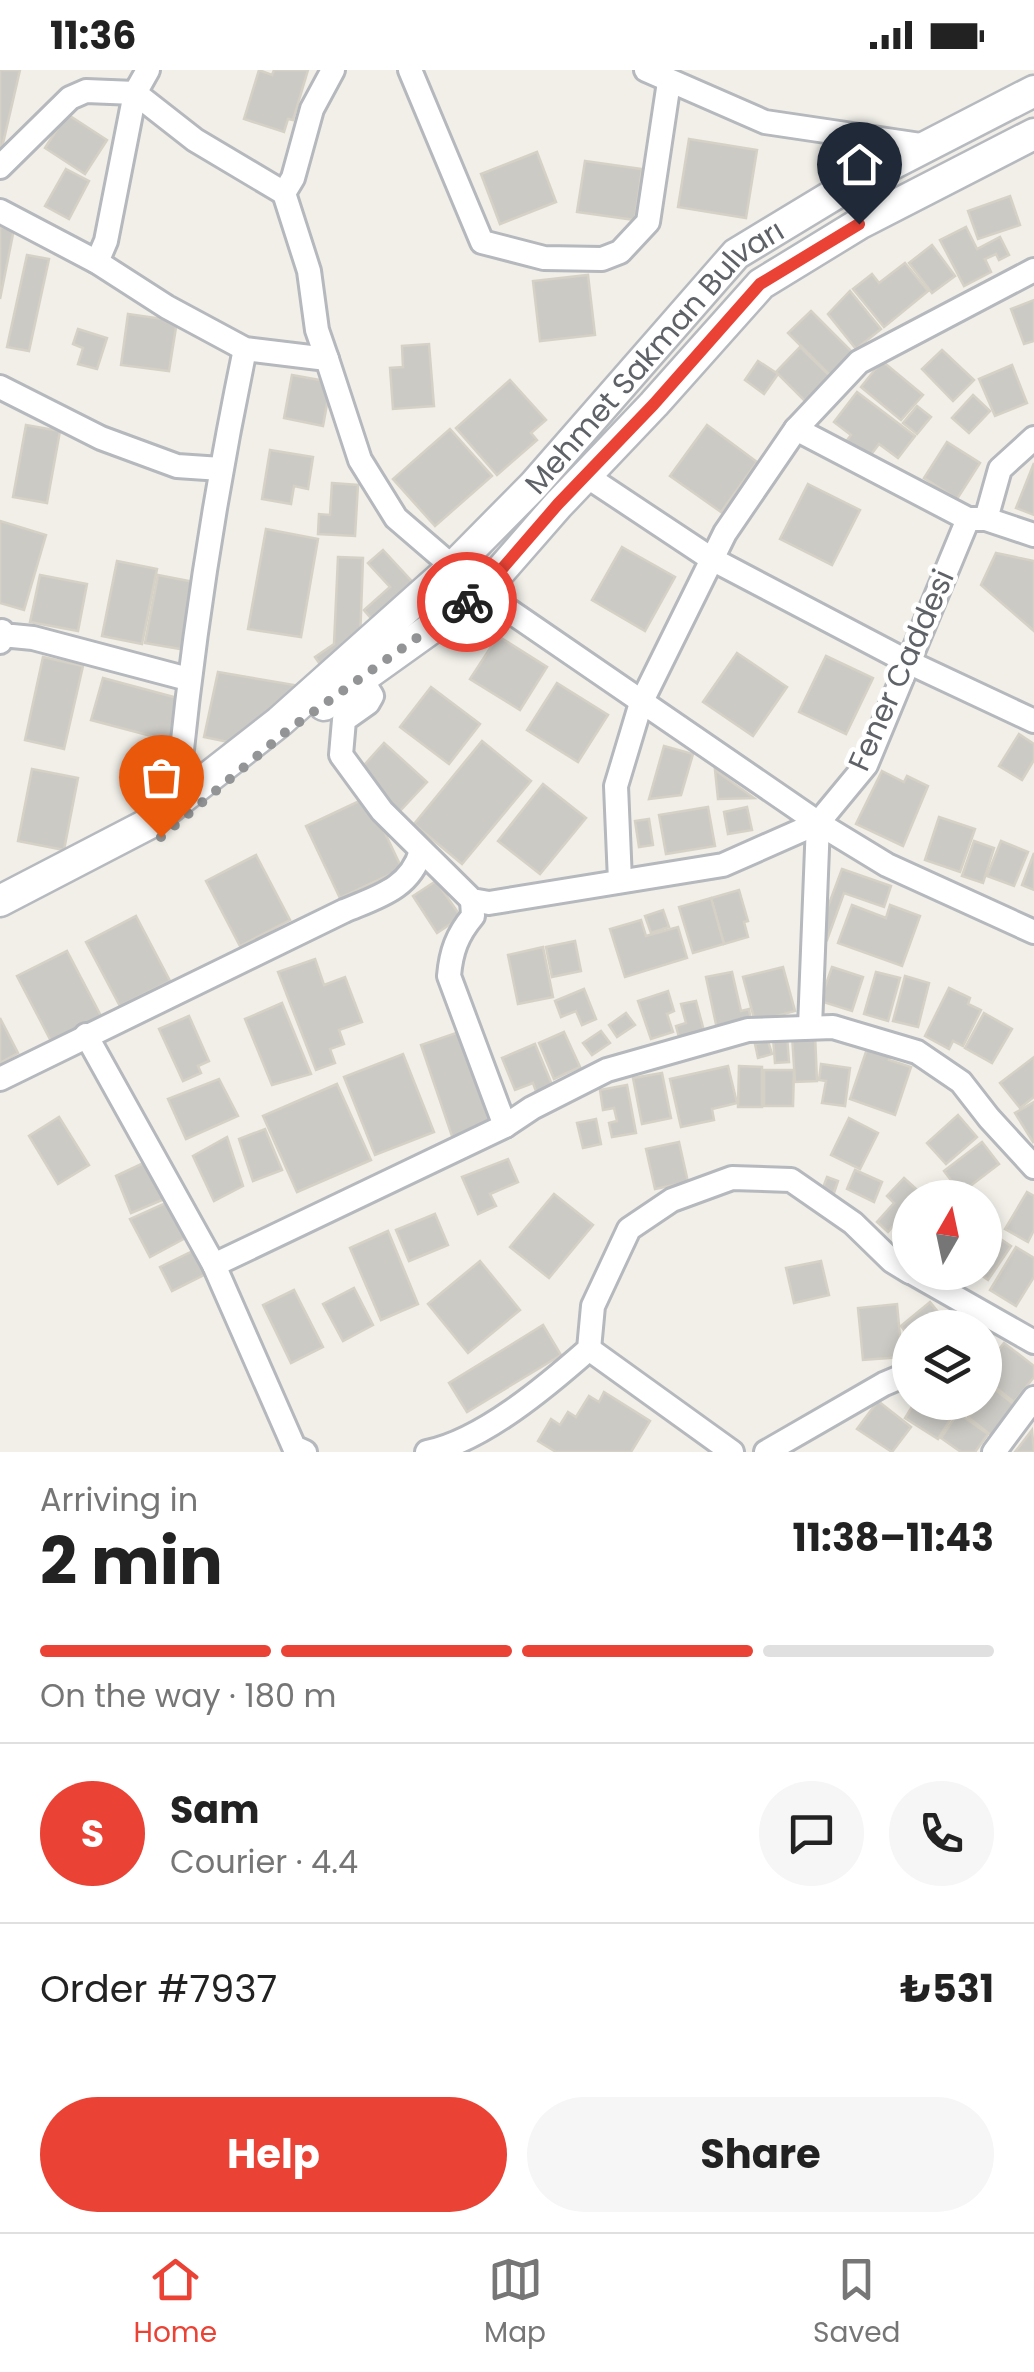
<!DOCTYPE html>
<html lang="en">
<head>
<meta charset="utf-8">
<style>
	:root { --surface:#fff; --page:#f6f6f6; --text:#222; --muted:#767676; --line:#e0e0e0; --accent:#ea4335 }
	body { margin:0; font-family:Poppins,sans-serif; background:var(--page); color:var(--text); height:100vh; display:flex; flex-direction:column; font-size:38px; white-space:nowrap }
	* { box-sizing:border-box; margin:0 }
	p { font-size:32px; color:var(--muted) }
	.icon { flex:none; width:55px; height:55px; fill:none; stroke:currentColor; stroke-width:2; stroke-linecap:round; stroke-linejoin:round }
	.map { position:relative; height:1382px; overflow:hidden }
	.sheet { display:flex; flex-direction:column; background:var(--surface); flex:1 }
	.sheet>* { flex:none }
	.needle { width:65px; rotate:9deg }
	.buttons { position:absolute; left:892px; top:1110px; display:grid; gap:20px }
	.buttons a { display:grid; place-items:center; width:110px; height:110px; border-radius:50%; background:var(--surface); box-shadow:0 5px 15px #0003; font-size:50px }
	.pin { position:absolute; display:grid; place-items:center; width:85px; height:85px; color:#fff; margin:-102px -42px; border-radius:50% 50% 50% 0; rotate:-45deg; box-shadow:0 0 10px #0007 }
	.pin .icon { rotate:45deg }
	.courier { position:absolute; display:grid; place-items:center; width:100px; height:100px; margin:-50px; border:8px solid #ea4335; border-radius:50%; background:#fff; color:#222; box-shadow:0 2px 12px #0007 }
	.head em { font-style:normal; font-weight:700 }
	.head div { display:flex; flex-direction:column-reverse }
	.head { display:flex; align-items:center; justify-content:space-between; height:170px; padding:0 40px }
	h1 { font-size:65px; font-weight:700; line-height:75px }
	.bar { display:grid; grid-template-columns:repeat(4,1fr); gap:15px 10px; align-content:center; height:120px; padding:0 40px }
	.bar i { height:12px; border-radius:8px; background:var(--line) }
	.bar .active { background:var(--accent) }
	.bar p { grid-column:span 4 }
	.line { display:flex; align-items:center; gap:25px; padding:0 40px; border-top:2px solid var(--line) }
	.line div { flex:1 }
	.round { display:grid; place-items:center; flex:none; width:105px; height:105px; border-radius:52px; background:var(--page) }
	.cta { display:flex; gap:20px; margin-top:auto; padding:20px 40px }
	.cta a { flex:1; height:115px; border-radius:60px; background:var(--accent); color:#fff; font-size:40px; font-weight:700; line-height:115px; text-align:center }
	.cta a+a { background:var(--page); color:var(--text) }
	.status { display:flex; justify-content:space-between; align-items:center; height:70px; padding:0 50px; background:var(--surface); direction:ltr }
	.status svg { height:28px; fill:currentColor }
	.tabs { display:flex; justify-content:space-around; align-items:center; height:140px; border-top:2px solid var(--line); background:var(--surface); font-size:28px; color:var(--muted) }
	.tabs a { display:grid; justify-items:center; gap:5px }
	.tabs .active { color:var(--accent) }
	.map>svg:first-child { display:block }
</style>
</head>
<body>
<div class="status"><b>11:36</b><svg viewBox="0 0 49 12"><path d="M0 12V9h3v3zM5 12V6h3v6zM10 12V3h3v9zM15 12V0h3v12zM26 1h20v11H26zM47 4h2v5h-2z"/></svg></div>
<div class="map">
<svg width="1034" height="1382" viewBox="0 0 1034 1382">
	<rect width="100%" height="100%" fill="#f1efe8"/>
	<!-- building -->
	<g fill="#cccac5" stroke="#d6d1c6" stroke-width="2.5">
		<path d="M0,0H20L1,82H0Z"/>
		<path d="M259,0L272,5L274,0H308L293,50L288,49L284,62L244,49Z"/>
		<path d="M67,44L107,70L85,104L45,78Z"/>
		<path d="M689,69L757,80L746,148L678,137Z"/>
		<path d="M537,82L556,132L500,154L481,104Z"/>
		<path d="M585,91L642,99L635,150L577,142Z"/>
		<path d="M66,99L89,111L69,149L45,136Z"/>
		<path d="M1010,126L1020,155L978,169L968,141Z"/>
		<path d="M0,157L14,159L0,229Z"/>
		<path d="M966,157L977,179L1000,167L1009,185L999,190L996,184L985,189L991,202L964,216L940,170Z"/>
		<path d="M932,175L955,206L932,223L909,193Z"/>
		<path d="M27,185L49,189L29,281L7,277Z"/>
		<path d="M905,193L928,221L884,257L853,219L872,204L879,213Z"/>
		<path d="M588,205L595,265L540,271L533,211Z"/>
		<path d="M850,221L881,259L856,279L828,244Z"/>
		<path d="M1034,230V271L1024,274L1011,239Z"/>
		<path d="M811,241L854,284L831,306L788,263Z"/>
		<path d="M128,244L177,251L169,301L121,295Z"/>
		<path d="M78,259L107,268L97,299L78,294L83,278L73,274Z"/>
		<path d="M429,274L434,336L393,339L390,298L403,297L402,276Z"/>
		<path d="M800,277L830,306L805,331L776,302Z"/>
		<path d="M942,280L974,310L953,331L922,299Z"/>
		<path d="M758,291L778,304L764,324L745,310Z"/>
		<path d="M882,291L923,325L901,350L861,317Z"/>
		<path d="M1012,295L1027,333L995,346L979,309Z"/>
		<path d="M292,305L331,312L323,356L284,348Z"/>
		<path d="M510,310L546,350L531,363L537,370L497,405L456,358Z"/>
		<path d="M857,322L915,366L898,388L879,374L867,390L845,373L851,365L834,352Z"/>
		<path d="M973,325L990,341L969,363L952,348Z"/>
		<path d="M917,336L931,347L917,364L903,353Z"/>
		<path d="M26,355L60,361L47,433L13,427Z"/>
		<path d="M707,355L757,392L721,442L670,406Z"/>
		<path d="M450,359L492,406L435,456L393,409Z"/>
		<path d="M947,372L980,393L957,429L924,408Z"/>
		<path d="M270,380L313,387L308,419L294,416L291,434L262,429Z"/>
		<path d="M1034,393V445L1016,438Z"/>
		<path d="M332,413L358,415L355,466L318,464L319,444L330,445Z"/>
		<path d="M808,414L860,440L832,495L780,469Z"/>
		<path d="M0,451L46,465L24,540L0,533Z"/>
		<path d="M266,459L318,469L301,567L248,559Z"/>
		<path d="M622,477L675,507L645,561L592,530Z"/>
		<path d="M383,480L418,518L376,554L364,540L390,517L368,493Z"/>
		<path d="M996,483L1034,491V561L981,515Z"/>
		<path d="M338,487L363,488L360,571L322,597L315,587L334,574Z"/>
		<path d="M117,491L157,499L142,574L102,566Z"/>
		<path d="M40,505L87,514L78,561L30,552Z"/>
		<path d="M158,505L199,513L186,580L145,573Z"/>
		<path d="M498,566L547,597L520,640L470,609Z"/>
		<path d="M737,583L787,617L753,666L703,632Z"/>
		<path d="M826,586L873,608L846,664L799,642Z"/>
		<path d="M43,587L83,596L64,679L25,670Z"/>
		<path d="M218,602L294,615L292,631L238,674L204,667Z"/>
		<path d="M103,608L181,629L170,671L91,650Z"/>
		<path d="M557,613L608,645L578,692L527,660Z"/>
		<path d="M431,617L480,654L449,694L400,657Z"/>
		<path d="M1019,664L1034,674V690L1022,710L999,696Z"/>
		<path d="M482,671L531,711L462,794L414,754Z"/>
		<path d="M384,673L427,712L399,742L357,703Z"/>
		<path d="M664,676L693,684L681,725L649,729Z"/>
		<path d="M32,699L78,708L64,780L18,771Z"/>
		<path d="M715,700L754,728L718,729Z"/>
		<path d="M882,701L904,712L907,706L928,716L903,776L856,754Z"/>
		<path d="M543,714L586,748L540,804L498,771Z"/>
		<path d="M368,727L402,799L340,828L306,756Z"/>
		<path d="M708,737L715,776L666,784L659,745Z"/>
		<path d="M747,737L752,760L728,764L724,742Z"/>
		<path d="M939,747L975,759L960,802L925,790Z"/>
		<path d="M649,749L653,775L639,777L635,751Z"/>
		<path d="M974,771L994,778L983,813L962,806Z"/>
		<path d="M1001,771L1028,782L1014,816L987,806Z"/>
		<path d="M1034,783V820L1022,815Z"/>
		<path d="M256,785L290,850L240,876L206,811Z"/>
		<path d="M842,799L891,816L884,837L844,823L827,870L817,866Z"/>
		<path d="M436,811L461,847L437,863L413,826Z"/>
		<path d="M739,820L748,851L744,852L748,867L724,874L711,828Z"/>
		<path d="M711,828L724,874L693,883L679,837Z"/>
		<path d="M852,835L886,848L890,835L920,846L902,896L838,873Z"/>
		<path d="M663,840L669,857L651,863L645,846Z"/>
		<path d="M136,846L170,911L120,936L86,872Z"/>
		<path d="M641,850L646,866L678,857L687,888L625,907L610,859Z"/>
		<path d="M575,871L581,901L552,907L546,877Z"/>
		<path d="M543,877L553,927L518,934L508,885Z"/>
		<path d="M67,881L101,946L51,971L17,906Z"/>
		<path d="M315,889L324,915L345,907L362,952L339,960L344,974L330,979L335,993L316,1000L278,902Z"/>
		<path d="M783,897L795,941L755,952L743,907Z"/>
		<path d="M832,897L863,907L852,941L820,931Z"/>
		<path d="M732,902L741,941L749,939L751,951L717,959L706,907Z"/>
		<path d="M876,902L900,908L888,951L864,944Z"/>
		<path d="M905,906L929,913L918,957L893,951Z"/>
		<path d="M949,918L970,928L968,934L981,940L963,976L953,971L949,979L925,966Z"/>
		<path d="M584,919L596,949L582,955L576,941L561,947L555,931Z"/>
		<path d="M668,921L674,941L667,944L673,962L651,969L638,931Z"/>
		<path d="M696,931L704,961L679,967L676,956L686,953L681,934Z"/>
		<path d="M282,933L311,1004L272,1015L245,949Z"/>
		<path d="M626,943L635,955L617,967L609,955Z"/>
		<path d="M984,943L1012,959L992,993L965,978Z"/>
		<path d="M189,946L209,991L198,996L201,1003L183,1011L159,959Z"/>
		<path d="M0,948L18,983L0,993Z"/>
		<path d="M601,961L610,973L592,985L583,973Z"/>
		<path d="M459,962L491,1056L453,1069L421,975Z"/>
		<path d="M564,962L580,997L554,1009L539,973Z"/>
		<path d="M815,964L817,1011L795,1012L792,965Z"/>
		<path d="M787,966L789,992L775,993L773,967Z"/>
		<path d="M768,971L772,984L758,988L755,974Z"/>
		<path d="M869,973L892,981L889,990L911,997L895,1045L850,1029Z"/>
		<path d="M535,974L553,1017L537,1024L533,1013L515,1020L502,988Z"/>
		<path d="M403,984L434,1062L375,1085L344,1007Z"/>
		<path d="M1034,987V1027L1020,1038L1000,1013Z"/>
		<path d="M821,994L850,998L845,1036L822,1033L826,1011L819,1010Z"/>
		<path d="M728,996L737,1033L712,1039L714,1050L681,1057L670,1009Z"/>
		<path d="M739,996L762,997V1037H738Z"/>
		<path d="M764,1000H794L793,1036H764Z"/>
		<path d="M662,1003L671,1048L642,1054L633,1008Z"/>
		<path d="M219,1009L238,1046L186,1069L168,1029Z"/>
		<path d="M337,1014L371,1090L297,1122L263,1046Z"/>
		<path d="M627,1015L636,1063L612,1067L609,1053L617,1051L614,1038L603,1040L600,1020Z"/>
		<path d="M1034,1032V1071L1033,1072L1015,1043Z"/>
		<path d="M958,1045L977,1067L946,1094L927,1073Z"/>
		<path d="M59,1047L89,1095L58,1114L29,1066Z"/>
		<path d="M849,1048L878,1063L860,1099L831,1085Z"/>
		<path d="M596,1049L601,1074L583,1078L577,1053Z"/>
		<path d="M265,1059L282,1100L253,1111L239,1069Z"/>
		<path d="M227,1067L243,1116L214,1131L193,1086Z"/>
		<path d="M679,1072L688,1112L655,1119L646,1079Z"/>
		<path d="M982,1072L999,1094L961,1123L944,1101Z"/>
		<path d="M508,1089L518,1112L490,1124L496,1136L478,1144L462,1107Z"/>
		<path d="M150,1090L169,1127L131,1143L116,1106Z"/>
		<path d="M855,1100L882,1112L874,1132L847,1119Z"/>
		<path d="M827,1107L838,1111L833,1126L821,1123Z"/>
		<path d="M904,1108L926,1128H910V1146L899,1158L895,1154L888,1162L877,1152L894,1133L887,1126Z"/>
		<path d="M1027,1122L1034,1126V1160L1028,1172L1005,1159Z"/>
		<path d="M554,1124L593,1155L549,1208L510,1177Z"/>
		<path d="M170,1131L189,1166L150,1187L130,1149Z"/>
		<path d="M435,1144L448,1175L409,1191L396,1160Z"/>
		<path d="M910,1149V1170L908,1168L905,1171L896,1164Z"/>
		<path d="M388,1161L418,1234L381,1250L350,1178Z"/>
		<path d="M996,1166L1011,1176L988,1210L977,1202H985V1172L990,1176Z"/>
		<path d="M1016,1177L1034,1188V1207L1016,1236L990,1220Z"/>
		<path d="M195,1180L208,1203L172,1221L160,1197Z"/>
		<path d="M480,1191L520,1240L468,1283L428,1234Z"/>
		<path d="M821,1191L829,1225L794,1233L786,1198Z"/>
		<path d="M354,1218L373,1255L343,1271L323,1234Z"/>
		<path d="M294,1220L323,1277L291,1293L263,1235Z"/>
		<path d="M930,1232L951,1258H910V1268L901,1256Z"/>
		<path d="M897,1234L902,1287L863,1290L858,1238Z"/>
		<path d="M543,1255L561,1285L467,1342L449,1313Z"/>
		<path d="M1004,1273L1034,1296V1307L1014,1332L985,1309V1297Z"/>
		<path d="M992,1317L1016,1336L992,1366L968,1347L980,1332H985V1326Z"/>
		<path d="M604,1322L650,1351L631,1382H556L538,1371L551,1349L560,1355L568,1342L576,1347L589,1326L599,1332Z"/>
		<path d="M878,1331L911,1357L892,1382L857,1359Z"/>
		<path d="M915,1332H940L955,1342L938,1369L905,1348Z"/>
		<path d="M958,1343L988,1364L975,1382H961L941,1368Z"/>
		<path d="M1032,1360L1034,1382H1015Z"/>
	</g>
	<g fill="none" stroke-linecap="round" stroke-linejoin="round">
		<defs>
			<g id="street">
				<path d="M410,0L482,172L544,188L602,189L620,182L648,152L669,12"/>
				<path d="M646,0L765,52L927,76"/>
				<path d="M0,97L70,28L86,21L135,23L195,70L284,123"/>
				<path d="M0,141L97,192L167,237L245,279L327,289L360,390L396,448L482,522L823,756L887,795L1034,862"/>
				<path d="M97,192L106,171L135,23L148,0"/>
				<path d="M327,289L317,260L309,201L284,123L293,108L312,39L333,0"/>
				<path d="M0,317L101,368L177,396L221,399"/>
				<path d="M796,359L968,449"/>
				<path d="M585,405L710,488L906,591L1034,651"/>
				<path d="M986,449L1034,465"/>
				<path d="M0,572L2,561V565L33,568L188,609"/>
				<path d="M361,608L372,626L368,633L344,650L341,685L382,741L472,830L489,833L723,795L818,753L866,695L968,449H986L1000,399L1034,368"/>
				<path d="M177,729C191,578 214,428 245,279"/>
				<path d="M620,811L616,716L641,633L725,463L796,359L859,292L1034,200"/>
				<path d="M472,830L473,846C457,865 451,882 449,906L505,1056L532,1038L607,1000L748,960L833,957L917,982L961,1012L989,1048L1034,1097"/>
				<path d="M810,957L818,753"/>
				<path d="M86,965L214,1195L294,1377L305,1382"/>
				<path d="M0,1009L344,841C377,827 410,819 421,781"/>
				<path d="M214,1195L505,1056"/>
				<path d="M911,1202L1034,1272"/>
				<path d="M589,1279L732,1382"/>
				<path d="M427,1382C482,1371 547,1316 589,1279L593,1236L629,1159L672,1130L732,1108L791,1110L853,1153L892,1191L910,1202"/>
				<path d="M766,1382L884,1314L910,1303"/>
				<path d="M994,1382L1034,1328"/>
			</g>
			<g id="secondary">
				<path d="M324,635L482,522L558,435L654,334L761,214L859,154L1034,64"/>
				<path id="s1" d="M0,831L150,753L279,652L455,495L534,415L736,184L840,121L1034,21"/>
			</g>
		</defs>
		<!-- street casing -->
		<use href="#street" stroke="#b5b8bc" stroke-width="28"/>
		<!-- secondary casing -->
		<use href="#secondary" stroke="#b6babf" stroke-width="35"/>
		<!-- street -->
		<use href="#street" stroke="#fff" stroke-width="22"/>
		<!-- secondary -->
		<use href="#secondary" stroke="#fff" stroke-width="30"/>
	</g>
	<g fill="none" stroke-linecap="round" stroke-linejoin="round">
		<!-- done -->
		<path stroke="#929495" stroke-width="10" stroke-dasharray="0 18" d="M161,767L288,660L467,532"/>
		<!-- route -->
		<path stroke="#ea4335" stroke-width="12" d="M467,532L482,522L558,434L654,334L760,214L859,154"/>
	</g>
	<g text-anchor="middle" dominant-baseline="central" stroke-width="9" stroke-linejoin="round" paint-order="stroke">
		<!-- street labels -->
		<g font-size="30" fill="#5f6368" stroke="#fff">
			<text stroke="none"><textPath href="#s1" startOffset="858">Mehmet Sakman Bulvarı</textPath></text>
			<text transform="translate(901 600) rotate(-66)">Fener Caddesi</text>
		</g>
	</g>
</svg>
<div class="buttons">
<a><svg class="needle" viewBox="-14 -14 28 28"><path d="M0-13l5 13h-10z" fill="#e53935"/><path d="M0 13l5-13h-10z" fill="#767676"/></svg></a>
<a><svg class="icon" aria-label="layers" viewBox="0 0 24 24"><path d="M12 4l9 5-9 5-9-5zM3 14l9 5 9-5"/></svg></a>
</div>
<div class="pin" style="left:161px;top:767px;background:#ea580c"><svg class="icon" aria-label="bag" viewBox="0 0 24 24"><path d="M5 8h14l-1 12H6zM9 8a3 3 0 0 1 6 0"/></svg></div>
<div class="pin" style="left:859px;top:154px;background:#1f2937"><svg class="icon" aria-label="home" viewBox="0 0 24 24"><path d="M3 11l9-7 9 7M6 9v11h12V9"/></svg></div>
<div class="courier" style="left:467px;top:532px"><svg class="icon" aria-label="bike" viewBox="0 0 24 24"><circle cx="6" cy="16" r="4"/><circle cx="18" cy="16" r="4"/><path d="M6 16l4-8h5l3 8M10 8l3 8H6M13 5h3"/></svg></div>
</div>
<section class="sheet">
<div class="head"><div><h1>2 min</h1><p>Arriving in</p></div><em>11:38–11:43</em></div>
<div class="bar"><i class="active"></i><i class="active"></i><i class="active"></i><i></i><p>On the way · 180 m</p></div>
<div class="line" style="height:180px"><b class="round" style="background:var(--accent);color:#fff">S</b><div><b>Sam</b><p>Courier · 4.4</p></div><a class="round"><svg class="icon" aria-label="chat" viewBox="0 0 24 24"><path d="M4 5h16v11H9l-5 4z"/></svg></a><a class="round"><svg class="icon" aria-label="phone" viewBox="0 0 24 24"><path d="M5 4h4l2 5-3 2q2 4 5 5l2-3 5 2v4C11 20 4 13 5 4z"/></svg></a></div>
<div class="line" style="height:130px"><div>Order #7937</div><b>₺531</b></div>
<div class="cta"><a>Help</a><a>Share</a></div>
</section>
<nav class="tabs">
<a class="active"><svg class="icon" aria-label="home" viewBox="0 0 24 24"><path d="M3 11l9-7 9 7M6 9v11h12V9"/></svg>Home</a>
<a><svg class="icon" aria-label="map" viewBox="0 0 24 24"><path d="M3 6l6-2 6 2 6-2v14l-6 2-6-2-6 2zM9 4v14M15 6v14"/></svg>Map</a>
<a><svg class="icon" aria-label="saved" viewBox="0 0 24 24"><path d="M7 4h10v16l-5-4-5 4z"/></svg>Saved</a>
</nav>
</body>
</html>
